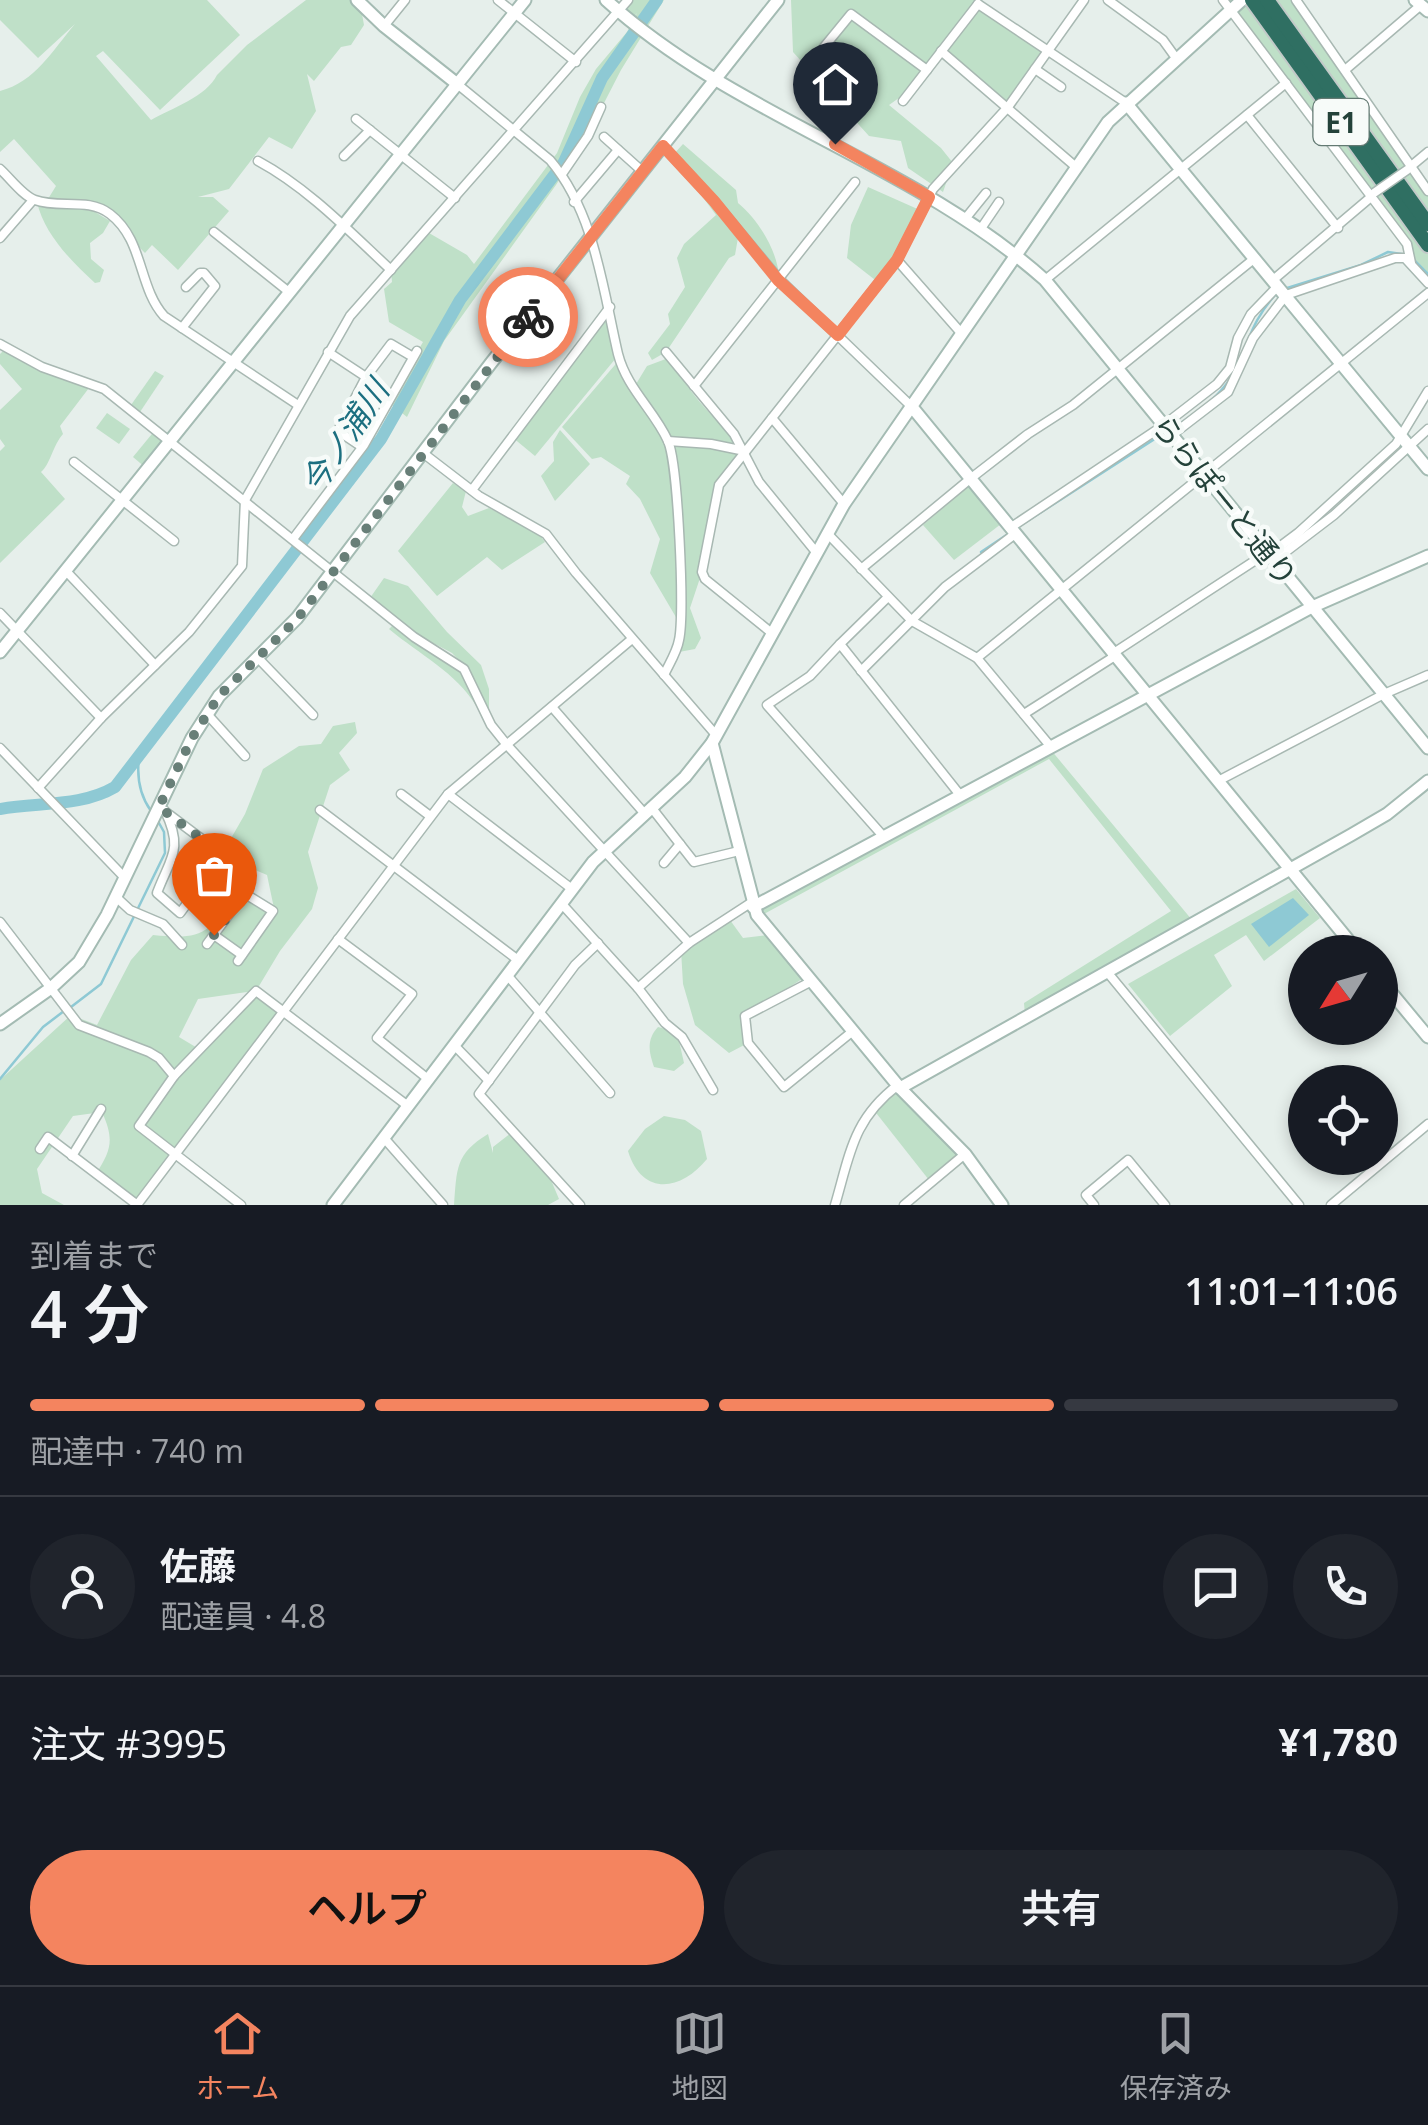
<!DOCTYPE html>
<html lang="ja">
<head>
<meta charset="utf-8">
<style>
	:root { --surface:#171b24; --page:#20242c; --text:#f1f3f6; --muted:#9ea1a6; --line:#363941; --accent:#f4845f }
	body { margin:0; font-family:"Open Sans","Noto Sans JP",sans-serif; background:var(--page); color:var(--text); height:100vh; display:flex; flex-direction:column; font-size:38px; white-space:nowrap }
	* { box-sizing:border-box; margin:0 }
	p { font-size:32px; color:var(--muted) }
	.icon { flex:none; width:55px; height:55px; fill:none; stroke:currentColor; stroke-width:2; stroke-linecap:round; stroke-linejoin:round }
	.map { position:relative; height:1205px; overflow:hidden }
	.drawer { display:flex; flex-direction:column; background:var(--surface); flex:1 }
	.drawer>* { flex:none }
	.needle { width:65px; rotate:233deg }
	.tools { position:absolute; left:1288px; top:935px; display:grid; gap:20px }
	.tools a { display:grid; place-items:center; width:110px; height:110px; border-radius:50%; background:var(--surface); box-shadow:0 5px 15px #0003; font-size:50px }
	.pin { position:absolute; display:grid; place-items:center; width:85px; height:85px; color:#fff; margin:-102px -42px; border-radius:50% 50% 50% 0; rotate:-45deg; box-shadow:0 0 10px #0007 }
	.pin .icon { rotate:45deg }
	.courier { position:absolute; display:grid; place-items:center; width:100px; height:100px; margin:-50px; border:8px solid #f4845f; border-radius:50%; background:#fff; color:#222; box-shadow:0 2px 12px #0007 }
	.head em { font-style:normal; font-weight:600 }
	.head div { display:flex; flex-direction:column-reverse }
	.head { display:flex; align-items:center; justify-content:space-between; height:170px; padding:0 30px }
	h1 { font-size:65px; font-weight:600; line-height:75px }
	.bar { display:grid; grid-template-columns:repeat(4,1fr); gap:15px 10px; align-content:center; height:120px; padding:0 30px }
	.bar i { height:12px; border-radius:8px; background:var(--line) }
	.bar .on { background:var(--accent) }
	.bar p { grid-column:span 4 }
	.line { display:flex; align-items:center; gap:25px; padding:0 30px; border-top:2px solid var(--line) }
	.line div { flex:1 }
	.round { display:grid; place-items:center; flex:none; width:105px; height:105px; border-radius:52px; background:var(--page) }
	.button { display:flex; gap:20px; margin-top:auto; padding:20px 30px }
	.button a { flex:1; height:115px; border-radius:60px; background:var(--accent); color:#111; font-size:40px; font-weight:600; line-height:115px; text-align:center }
	.button a+a { background:var(--page); color:var(--text) }
	.menu { display:flex; justify-content:space-around; align-items:center; height:140px; border-top:2px solid var(--line); background:var(--surface); font-size:28px; color:var(--muted) }
	.menu a { display:grid; justify-items:center; gap:5px }
	.menu .on { color:var(--accent) }
	.map>svg:first-child { display:block }
</style>
</head>
<body>
<div class="map">
<svg width="1428" height="1205" viewBox="0 0 1428 1205">
	<rect width="100%" height="100%" fill="#e6efeb"/>
	<!-- green -->
	<g fill="#bfe0c8" fill-rule="evenodd">
		<path d="M0,0H207L240,35L160,110L103,51L96,56L151,120C172,108 206,97 217,75L247,45L306,0H351L362,14L364,25L351,45L341,47L314,81L307,74L316,111L292,149L269,137L229,189L198,197H213L229,211L178,270L152,245L145,253L102,210L90,209L110,221L103,233L90,243L91,259L104,270L100,282L95,283C72,262 44,234 37,202L48,199L56,186L14,139L0,152V91C35,82 52,51 75,24L38,58L0,20Z"/>
		<path d="M628,0H664L621,70L586,138L556,185L444,341L407,417L388,402L423,342L389,322L384,289L392,282L391,270L422,235L429,233L467,255L474,264L557,153L580,97L596,69L627,32L637,13L630,22L619,12Z"/>
		<path d="M791,0H980L978,4L1044,50L1008,103L943,49L913,88L889,105L941,148L953,163L943,192L908,168L901,141L869,136L793,52Z"/>
		<path d="M1223,0H1246L1428,251V282L1393,222Z"/>
		<path d="M1269,0H1296L1428,188V214Z"/>
		<path d="M683,144L736,190L738,203C758,219 779,253 779,279L739,232L735,255L729,258L666,352L652,360L648,353L670,324L668,314L685,287L677,258L684,244L716,215L672,156Z"/>
		<path d="M868,187L922,211L879,283L847,258L851,225Z"/>
		<path d="M610,307L616,358L535,456L512,437Z"/>
		<path d="M6,348L92,384L60,426L63,434C53,445 50,465 41,472L65,499L0,563V451L5,446L0,439V410L22,389L0,364V354Z"/>
		<path d="M671,357C688,396 719,423 750,452L719,486L702,572L690,608L701,638L695,649L679,652L680,624L650,573L660,539L640,499L626,484L630,476L601,457L592,459L562,427L620,359L633,389L647,366Z"/>
		<path d="M155,371L164,376L140,412L131,405Z"/>
		<path d="M107,413L130,429L119,444L96,428Z"/>
		<path d="M156,429L169,440L146,468L133,457Z"/>
		<path d="M560,430L590,464L555,501L541,476L554,461L553,442Z"/>
		<path d="M453,483L466,491L462,507L468,516L489,508L539,534L545,542L502,570L487,557L437,596L398,551Z"/>
		<path d="M969,486L1001,524L954,560L923,525Z"/>
		<path d="M384,578L408,586L447,632L481,665L489,689V712L472,674L452,653L416,634L370,598Z"/>
		<path d="M392,626L466,674L477,707C456,672 420,655 389,629Z"/>
		<path d="M355,722L357,733L339,753L350,770L330,785L308,852L318,888L312,909L280,951L256,991L283,1010L136,1204L96,1174C112,1149 114,1139 102,1112L73,1116L37,1169L42,1193L64,1205H0V1080L71,1015L97,1025L131,960L153,935C203,940 207,934 237,895L260,902L275,913L267,875L234,861L226,847L245,814L263,769L299,746L321,744L333,726ZM254,991L199,1049L179,1037L198,999Z"/>
		<path d="M1051,750L1192,920L1025,1015L1024,1003L1171,911L1049,759L764,914L758,903Z"/>
		<path d="M1296,889L1320,918L1264,961L1246,935L1214,955L1232,986L1170,1036L1128,984Z"/>
		<path d="M730,920L743,938L767,935L802,979L745,1016L748,1043L729,1053L695,1025L683,984L681,950Z"/>
		<path d="M658,1027L677,1032L684,1063L674,1071L654,1067C649,1052 646,1040 658,1027Z"/>
		<path d="M897,1089L959,1155L929,1180L873,1109Z"/>
		<path d="M664,1116L685,1120L701,1131L707,1159C681,1191 642,1197 628,1151L645,1129Z"/>
		<path d="M511,1133L548,1173L559,1199L548,1205H454C457,1169 455,1154 488,1134L493,1153V1147Z"/>
	</g>
	<!-- water -->
	<path fill="#8ec9d4" d="M1293,898L1309,915L1269,947L1251,924Z"/>
	<g fill="none" stroke-linecap="round" stroke-linejoin="round">
		<!-- stream -->
		<g stroke="#8ec9d4" stroke-width="2.5">
			<path d="M1414,260L1428,274"/>
			<path d="M1284,289L1361,265L1388,252L1408,255"/>
			<path d="M1171,429C1191,417 1219,398 1231,377C1249,346 1249,323 1277,293"/>
			<path d="M1015,529L1164,433"/>
			<path d="M981,552L1008,534"/>
			<path d="M140,751C136,773 138,793 151,811"/>
			<path d="M71,1007L101,984L165,853L164,832L159,823"/>
			<path d="M0,1079L43,1027L64,1011"/>
		</g>
		<!-- river -->
		<path stroke="#8ec9d4" stroke-width="12" d="M0,809C39,802 81,807 115,787L381,439L460,300L564,162L602,78L657,0"/>
		<defs>
			<g id="street">
				<path d="M498,0L576,62"/>
				<path d="M1108,0L1163,40L1176,58"/>
				<path d="M1223,0L1407,244L1411,263"/>
				<path d="M1296,0L1428,191"/>
				<path d="M978,4L1126,103"/>
				<path d="M384,26L405,0"/>
				<path d="M824,47L851,14L927,70"/>
				<path d="M941,51L1076,167"/>
				<path d="M1035,69L1061,87"/>
				<path d="M1345,70L1421,5"/>
				<path d="M456,83L550,160C595,213 603,290 618,354C627,389 654,410 668,441C678,464 685,614 679,640C677,652 669,664 664,675"/>
				<path d="M903,101L978,4"/>
				<path d="M1247,115L1338,228"/>
				<path d="M356,119L455,198"/>
				<path d="M604,137L642,171"/>
				<path d="M663,146L714,201L779,279L912,407"/>
				<path d="M344,156L370,130"/>
				<path d="M258,161C308,188 350,232 391,270"/>
				<path d="M1410,167L1428,152"/>
				<path d="M0,169C10,178 23,196 35,200C59,209 88,197 110,214C144,240 138,287 164,316L298,405"/>
				<path d="M562,174L588,136L601,107"/>
				<path d="M574,202L618,150"/>
				<path d="M965,219L986,193"/>
				<path d="M980,230L999,202"/>
				<path d="M214,232L289,292"/>
				<path d="M0,238L33,200"/>
				<path d="M897,260L962,334"/>
				<path d="M1045,280L1286,83"/>
				<path d="M1273,280L1371,197"/>
				<path d="M182,328L215,286L204,273H200L186,287"/>
				<path d="M0,344L42,367L104,389L414,637L464,669L491,725L507,745L689,943"/>
				<path d="M328,352L366,377"/>
				<path d="M666,352L734,434L759,482L816,552"/>
				<path d="M694,386L855,182"/>
				<path d="M344,418L338,431L362,447"/>
				<path d="M772,418L844,504"/>
				<path d="M376,422L351,406L366,377L391,344L413,357"/>
				<path d="M1172,435L1228,392L1253,338L1286,295L1395,258H1405L1428,283"/>
				<path d="M668,441L711,444L745,451"/>
				<path d="M423,453L479,496L546,534L576,573L716,735"/>
				<path d="M74,462L174,541"/>
				<path d="M472,490L610,307"/>
				<path d="M1010,528L1164,425L1217,384L1230,368L1238,338L1251,314L1278,286"/>
				<path d="M827,533L912,621L977,658L1051,747"/>
				<path d="M293,539L364,445L417,351"/>
				<path d="M1270,554L1298,533L1396,444L1428,391"/>
				<path d="M1275,560L1334,515L1428,429"/>
				<path d="M861,569L970,479L1028,434L1073,405L1255,258"/>
				<path d="M65,570L155,665"/>
				<path d="M888,597L840,644L960,795"/>
				<path d="M0,613L101,718"/>
				<path d="M773,634L705,579L702,572L719,485L897,260L933,189L1008,107L1084,0"/>
				<path d="M840,644L810,676L767,705L883,836"/>
				<path d="M1112,654L1268,552"/>
				<path d="M257,657L313,715"/>
				<path d="M977,658L1428,293"/>
				<path d="M861,671L945,587L1015,534"/>
				<path d="M552,707L644,813"/>
				<path d="M207,714L245,756"/>
				<path d="M1024,714L1115,656"/>
				<path d="M0,748L125,878"/>
				<path d="M1218,781L1384,694L1428,675"/>
				<path d="M38,788L101,718L189,632L242,566L245,500L350,316L628,0"/>
				<path d="M401,794L430,816"/>
				<path d="M448,794L572,889"/>
				<path d="M159,807L223,855L180,913L157,893C170,858 184,850 165,811"/>
				<path d="M651,807L694,862L739,851"/>
				<path d="M320,810L518,960"/>
				<path d="M220,859L240,872L234,887L273,911L238,961"/>
				<path d="M664,863L680,844"/>
				<path d="M116,897L130,910L163,924L182,945"/>
				<path d="M561,903L638,988L665,1023L682,1037L713,1090"/>
				<path d="M0,922L79,1025L149,1052L159,1058L174,1076"/>
				<path d="M214,935L242,955"/>
				<path d="M338,939L412,994L377,1038L428,1079"/>
				<path d="M207,944L245,893"/>
				<path d="M1108,973L1299,1205"/>
				<path d="M507,975L610,1093"/>
				<path d="M812,981L745,1016L748,1043L784,1087L853,1031"/>
				<path d="M638,988L689,943L752,902"/>
				<path d="M454,1045L489,1081"/>
				<path d="M384,1138L443,1205"/>
				<path d="M40,1149L48,1137L136,1204"/>
				<path d="M72,1156L101,1109"/>
				<path d="M137,1205L448,794L632,639"/>
				<path d="M241,1205L139,1126L174,1076L256,991L408,1106"/>
				<path d="M580,1205L479,1094L575,965L598,943"/>
				<path d="M835,1205C850,1154 853,1119 898,1085"/>
				<path d="M904,1205L965,1154"/>
				<path d="M1094,1205L1086,1195L1128,1160L1165,1205"/>
				<path d="M1331,1205L1428,1124"/>
			</g>
			<g id="secondary">
				<path d="M357,0L384,26L456,83"/>
				<path d="M606,0C735,117 914,163 1045,280L1428,748"/>
				<path d="M1415,0L1428,11"/>
				<path d="M1126,103L1428,469"/>
				<path d="M912,407L1358,952"/>
				<path d="M0,652L525,0"/>
				<path d="M712,743L757,915L900,1088L965,1154L1002,1205"/>
				<path d="M753,907L1312,607L1428,556"/>
				<path d="M1380,979L1428,1037"/>
				<path d="M0,1024L51,988L79,962L107,915L192,738L219,696L297,618L491,363L778,0"/>
				<path d="M900,1088L1351,835L1387,814L1428,781"/>
				<path d="M333,1205L593,862L685,777L712,743L844,504L1108,122L1242,0"/>
			</g>
			<g id="highway">
				<path d="M1252,0L1428,245"/>
				<path d="M1267,0L1428,224"/>
			</g>
		</defs>
		<!-- street casing -->
		<use href="#street" stroke="#a8b8b2" stroke-width="11"/>
		<!-- secondary casing -->
		<use href="#secondary" stroke="#a4bbb3" stroke-width="15"/>
		<!-- highway casing -->
		<use href="#highway" stroke="#c2cac8" stroke-width="18"/>
		<!-- street -->
		<use href="#street" stroke="#fff" stroke-width="8"/>
		<!-- secondary -->
		<use href="#secondary" stroke="#fff" stroke-width="11"/>
		<!-- highway -->
		<use href="#highway" stroke="#2f6f62" stroke-width="14"/>
		<defs>
			<path id="street-bridge" d="M1374,193L1407,170"/>
		</defs>
		<!-- street-bridge casing -->
		<use href="#street-bridge" stroke="#a8b8b2" stroke-width="11" stroke-linecap="butt"/>
		<!-- street-bridge -->
		<use href="#street-bridge" stroke="#fff" stroke-width="8"/>
	</g>
	<g fill="none" stroke-linecap="round" stroke-linejoin="round">
		<!-- done -->
		<path stroke="#687f78" stroke-width="10" stroke-dasharray="0 18" d="M214,935L245,893L233,884L240,872L220,859L223,855L159,807L192,738L219,696L298,618L528,317"/>
		<!-- route -->
		<path stroke="#f4845f" stroke-width="12" d="M528,317L663,146L714,201L778,280L838,335L897,260L929,197L835,144"/>
	</g>
	<g text-anchor="middle" dominant-baseline="central" stroke-width="9" stroke-linejoin="round" paint-order="stroke">
		<!-- shield labels -->
		<rect fill="#f7fbf9" stroke="#637a73" stroke-width="2.5" x="1313.5" y="99" width="55" height="46" rx="8"/>
		<g font-size="28" font-weight="bold" fill="#24423a">
			<text x="1341" y="122">E1</text>
		</g>
		<!-- street labels -->
		<g font-size="30" fill="#24423a" stroke="#f7fbf9">
			<text transform="translate(1225 500) rotate(51)">ららぽーと通り</text>
		</g>
		<!-- water labels -->
		<g font-size="32" font-style="italic" fill="#1c6f80" stroke="#f7fbf9">
			<text transform="translate(344 436) rotate(-56)">今ノ浦川</text>
		</g>
	</g>
</svg>
<div class="tools">
<a><svg class="needle" viewBox="-14 -14 28 28"><path d="M0-13l5 13h-10z" fill="#e53935"/><path d="M0 13l5-13h-10z" fill="#9ea1a6"/></svg></a>
<a><svg class="icon" aria-label="locate" viewBox="0 0 24 24"><circle cx="12" cy="12" r="6"/><path d="M12 2v4M12 18v4M2 12h4M18 12h4"/></svg></a>
</div>
<div class="pin" style="left:214px;top:935px;background:#ea580c"><svg class="icon" aria-label="bag" viewBox="0 0 24 24"><path d="M5 8h14l-1 12H6zM9 8a3 3 0 0 1 6 0"/></svg></div>
<div class="pin" style="left:835px;top:144px;background:#1f2937"><svg class="icon" aria-label="home" viewBox="0 0 24 24"><path d="M3 11l9-7 9 7M6 9v11h12V9"/></svg></div>
<div class="courier" style="left:528px;top:317px"><svg class="icon" aria-label="bike" viewBox="0 0 24 24"><circle cx="6" cy="16" r="4"/><circle cx="18" cy="16" r="4"/><path d="M6 16l4-8h5l3 8M10 8l3 8H6M13 5h3"/></svg></div>
</div>
<section class="drawer">
<div class="head"><div><h1>4 分</h1><p>到着まで</p></div><em>11:01–11:06</em></div>
<div class="bar"><i class="on"></i><i class="on"></i><i class="on"></i><i></i><p>配達中 · 740 m</p></div>
<div class="line" style="height:180px"><a class="round"><svg class="icon" aria-label="person" viewBox="0 0 24 24"><circle cx="12" cy="8" r="4"/><path d="M4 21q1-7 8-7t8 7"/></svg></a><div><b>佐藤</b><p>配達員 · 4.8</p></div><a class="round"><svg class="icon" aria-label="chat" viewBox="0 0 24 24"><path d="M4 5h16v11H9l-5 4z"/></svg></a><a class="round"><svg class="icon" aria-label="phone" viewBox="0 0 24 24"><path d="M5 4h4l2 5-3 2q2 4 5 5l2-3 5 2v4C11 20 4 13 5 4z"/></svg></a></div>
<div class="line" style="height:130px"><div>注文 #3995</div><b>¥1,780</b></div>
<div class="button"><a>ヘルプ</a><a>共有</a></div>
</section>
<nav class="menu">
<a class="on"><svg class="icon" aria-label="home" viewBox="0 0 24 24"><path d="M3 11l9-7 9 7M6 9v11h12V9"/></svg>ホーム</a>
<a><svg class="icon" aria-label="map" viewBox="0 0 24 24"><path d="M3 6l6-2 6 2 6-2v14l-6 2-6-2-6 2zM9 4v14M15 6v14"/></svg>地図</a>
<a><svg class="icon" aria-label="saved" viewBox="0 0 24 24"><path d="M7 4h10v16l-5-4-5 4z"/></svg>保存済み</a>
</nav>
</body>
</html>
